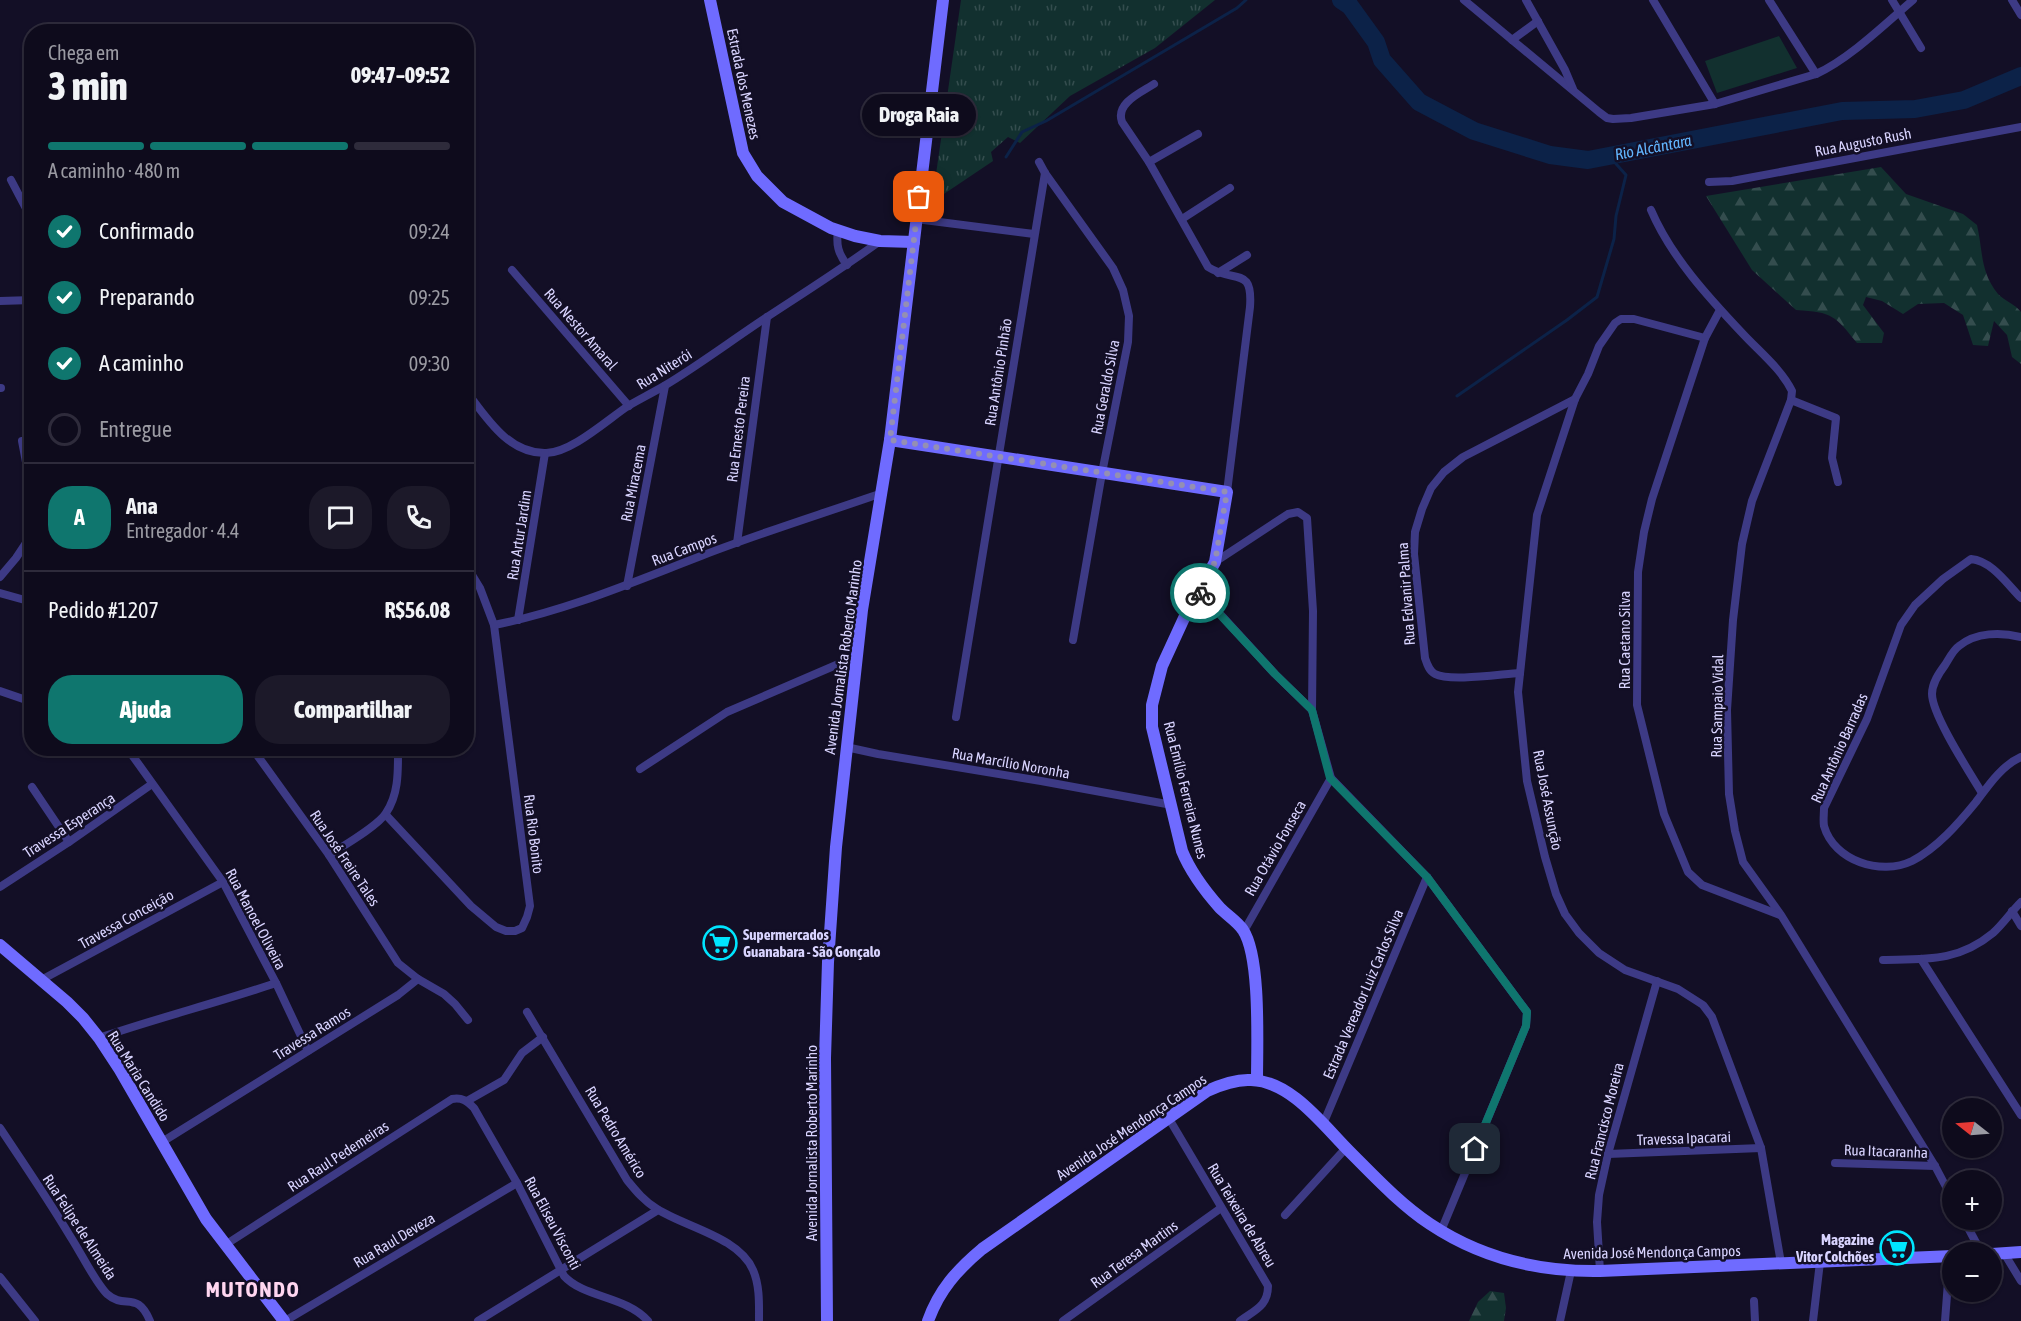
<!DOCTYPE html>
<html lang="pt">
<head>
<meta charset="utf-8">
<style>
	:root { --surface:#0e0b1c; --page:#1c1929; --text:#f1f3f6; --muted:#9b9ba3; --line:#2e2b3b; --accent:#0f766e }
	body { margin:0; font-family:"Asap Condensed",sans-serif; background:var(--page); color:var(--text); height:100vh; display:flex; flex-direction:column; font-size:22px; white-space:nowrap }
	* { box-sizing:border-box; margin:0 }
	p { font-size:20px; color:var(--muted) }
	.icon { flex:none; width:33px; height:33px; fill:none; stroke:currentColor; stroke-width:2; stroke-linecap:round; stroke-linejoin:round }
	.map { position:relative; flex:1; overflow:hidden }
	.details { position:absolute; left:24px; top:24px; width:450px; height:732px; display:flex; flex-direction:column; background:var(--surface); border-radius:24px; box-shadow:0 2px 4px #0004,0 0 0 2px var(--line) }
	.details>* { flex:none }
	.needle { width:39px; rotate:287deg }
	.fabs { position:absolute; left:1942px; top:1098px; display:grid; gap:12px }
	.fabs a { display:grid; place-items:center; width:60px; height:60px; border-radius:50%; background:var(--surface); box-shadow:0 2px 4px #0004,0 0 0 2px var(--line); font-size:30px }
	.pin { position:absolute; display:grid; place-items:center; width:51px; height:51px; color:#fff; margin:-26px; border-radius:12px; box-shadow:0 3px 9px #0006 }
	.courier { position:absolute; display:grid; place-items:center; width:60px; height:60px; margin:-30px; border:4px solid #0f766e; border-radius:50%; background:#fff; color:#222; box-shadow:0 2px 8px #0007 }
	.bubble { position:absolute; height:42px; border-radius:21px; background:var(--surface); box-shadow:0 2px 4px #0004,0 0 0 2px var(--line); font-size:20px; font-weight:800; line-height:42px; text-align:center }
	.summary em { font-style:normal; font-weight:800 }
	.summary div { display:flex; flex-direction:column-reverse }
	.summary { display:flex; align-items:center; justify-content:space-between; height:102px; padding:0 24px }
	h1 { font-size:39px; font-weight:800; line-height:45px }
	.bar { display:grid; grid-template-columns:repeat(4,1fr); gap:9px 6px; align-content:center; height:72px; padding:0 24px }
	.bar i { height:8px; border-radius:4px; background:var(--line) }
	.bar .current { background:var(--accent) }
	.bar p { grid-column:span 4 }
	.line { display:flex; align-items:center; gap:15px; padding:0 24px; border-top:2px solid var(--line) }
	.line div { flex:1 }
	.round { display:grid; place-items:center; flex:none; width:63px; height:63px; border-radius:24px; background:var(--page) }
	ol { padding:0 24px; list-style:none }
	li { display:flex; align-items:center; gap:18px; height:66px }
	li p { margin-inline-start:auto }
	li .icon { padding:6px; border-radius:50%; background:var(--accent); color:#fff; stroke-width:4 }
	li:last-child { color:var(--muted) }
	li i { width:33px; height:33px; border:3px solid var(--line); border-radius:50% }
	.button { display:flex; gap:12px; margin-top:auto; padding:12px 24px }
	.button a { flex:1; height:69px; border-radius:24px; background:var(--accent); color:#fff; font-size:24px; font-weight:800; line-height:69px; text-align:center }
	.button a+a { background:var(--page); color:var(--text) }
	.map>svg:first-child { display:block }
</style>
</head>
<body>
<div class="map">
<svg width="2021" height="1321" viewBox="0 0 2021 1321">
	<defs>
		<pattern id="grass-tufts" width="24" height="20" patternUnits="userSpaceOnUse" patternTransform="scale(1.5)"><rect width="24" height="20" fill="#12302f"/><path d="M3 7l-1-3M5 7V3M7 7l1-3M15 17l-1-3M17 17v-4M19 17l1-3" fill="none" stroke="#344d4e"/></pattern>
		<pattern id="forest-firs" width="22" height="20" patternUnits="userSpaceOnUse" patternTransform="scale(1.5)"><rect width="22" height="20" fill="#12302f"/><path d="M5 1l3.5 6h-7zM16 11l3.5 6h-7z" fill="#344d4e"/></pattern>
	</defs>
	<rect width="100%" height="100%" fill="#130f26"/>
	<!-- grass -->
	<path fill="url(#grass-tufts)" d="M961,0H1215L1155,48L1070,96L1020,143L1008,137L991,152L993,161L932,202Z"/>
	<!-- forest -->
	<g fill="url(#forest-firs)">
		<path d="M1881,167L1906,194L1963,214L1977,225C1983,251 1980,272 1998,294C2005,301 2015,304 2021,312V364L2012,357L2007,335L1994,321L1988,346L1973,345L1963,315L1944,303L1918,304L1903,314L1882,301L1866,297L1863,305L1884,333L1882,343H1857C1835,316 1833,312 1796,310L1752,270L1706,196Z"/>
		<path d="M1490,1291L1504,1293L1506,1308L1504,1321H1469L1478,1302Z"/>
	</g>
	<!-- park -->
	<path fill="#12302f" d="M1779,36L1797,68L1717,93L1705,61Z"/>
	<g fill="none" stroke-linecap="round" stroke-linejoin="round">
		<!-- stream -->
		<g stroke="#0c2248" stroke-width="3">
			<path d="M1006,157L1022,132L1046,121L1237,8L1246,0"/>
			<path d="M1457,396L1567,320L1597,297L1614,239L1616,216L1626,175L1609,156"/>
		</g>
		<!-- river -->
		<path stroke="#0c2248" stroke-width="18" d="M1341,0L1350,6L1376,42L1382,60L1419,102L1474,131L1550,155L1588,160L1842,111L1915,109L1964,100L2021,76"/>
		<!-- street -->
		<g stroke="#3d3a85" stroke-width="8">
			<path d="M1464,0L1599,112L1607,118L1613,119L1631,118L1715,104L1816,74C1849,59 1885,24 1913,0"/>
			<path d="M1526,0L1565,70L1573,89"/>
			<path d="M1653,0L1715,104"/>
			<path d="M1769,0L1816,74"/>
			<path d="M1892,0L1921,48"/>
			<path d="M2012,0L2021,15"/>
			<path d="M1512,40L1538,21"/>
			<path d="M1154,84C1142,92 1115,103 1122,122L1149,162L1208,267C1234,284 1253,265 1250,307L1227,492"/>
			<path d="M1039,162L1045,173L1113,268L1123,290L1129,316L1128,342L1102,473L1073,640"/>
			<path d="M1149,162L1198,134"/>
			<path d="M11,180L32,220"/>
			<path d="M1709,182L1732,181L2021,127"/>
			<path d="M1651,210C1671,257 1709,298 1744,335C1760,352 1782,370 1792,391L1791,400L1752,501L1742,544L1733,620L1727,710L1729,794L1735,831L1743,862L1781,915L1935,1166L1953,1200"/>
			<path d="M916,219L1034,234"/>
			<path d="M1182,219L1230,188"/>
			<path d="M838,230C836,245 838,253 847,265"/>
			<path d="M512,270L629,406"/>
			<path d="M1218,273L1247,255"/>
			<path d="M0,301L32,300"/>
			<path d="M1720,310L1705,338L1652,499L1644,532L1638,572L1637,705L1664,814L1688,872L1702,885L1780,915"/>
			<path d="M1705,338L1634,319H1621L1615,323L1599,346L1588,374L1575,399L1537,515L1518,692L1527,781L1545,857L1556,894L1565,914L1579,933L1599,953L1625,970L1678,989L1703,1005L1712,1017L1761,1148L1781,1263"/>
			<path d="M0,388H1"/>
			<path d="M466,391C486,417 508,454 546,453C571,453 607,420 628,406C640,399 652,393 664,386C699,365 732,340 767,317C805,292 843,268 880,241"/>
			<path d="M1791,400L1836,418L1832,458L1838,482"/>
			<path d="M22,441L32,494"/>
			<path d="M737,543L767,317"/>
			<path d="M1215,562L1288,514L1298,512L1307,518L1313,611L1312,710"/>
			<path d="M0,577L16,558L32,534"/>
			<path d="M627,586L665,386"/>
			<path d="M1199,591L1275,674L1312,710L1331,778L1427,877L1527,1012L1526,1026L1441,1231"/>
			<path d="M0,593L32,602"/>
			<path d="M2021,598C2007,584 1992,561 1971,559L1943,579L1915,605L1901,625L1867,719L1824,808C1824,814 1823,821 1824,826C1834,861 1881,876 1912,861C1937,848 1958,824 1976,802C1988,786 2001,766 2021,757"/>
			<path d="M518,620L545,453"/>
			<path d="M494,625C566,611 633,582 701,556C760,533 822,514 882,493"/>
			<path d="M1520,673C1501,674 1450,682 1435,674C1429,671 1427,664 1425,658L1414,554L1415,532L1422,509L1431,488L1444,472L1463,457L1575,399"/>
			<path d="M0,691L32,702"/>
			<path d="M956,717L1045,173"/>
			<path d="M846,747L878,754L1041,781L1172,805"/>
			<path d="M127,748L223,882L276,983L308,1051"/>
			<path d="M252,748L329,855L398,963L418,979L444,994L455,1004L468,1020"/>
			<path d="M640,769L727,712L857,656"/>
			<path d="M32,787L69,842"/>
			<path d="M1982,793C1970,773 1932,715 1932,694C1932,683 1939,673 1945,665C1949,659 1953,650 1959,646C1976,632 2001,632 2021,637"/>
			<path d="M386,815L471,906L496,927L506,931H515L522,928L527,917L530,906L494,625L480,588L466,565"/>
			<path d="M329,855C343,846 378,826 386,813C399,794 398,771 398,748"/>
			<path d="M0,887L69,842L152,784"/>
			<path d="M2012,911L2021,926"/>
			<path d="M1244,931L1331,778"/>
			<path d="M1921,959L2021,1115"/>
			<path d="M1883,960C1926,959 1958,962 1993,933C2003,924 2011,912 2021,902"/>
			<path d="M43,979L223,882"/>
			<path d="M527,1012L627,1180C636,1191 644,1201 657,1209C685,1227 739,1237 753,1270C760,1286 759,1305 759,1321"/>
			<path d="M99,1038C157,1018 217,1003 276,983"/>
			<path d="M467,1101L504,1080L522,1053L543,1037"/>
			<path d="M1168,1117L1268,1286C1268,1306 1255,1310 1240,1321"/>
			<path d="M1324,1122L1427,877"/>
			<path d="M0,1128C24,1164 48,1199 70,1236C80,1251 95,1282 107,1294C125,1310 137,1290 150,1321"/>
			<path d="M162,1142L398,995L418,979"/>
			<path d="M1608,1154L1761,1148"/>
			<path d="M1835,1163L1935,1166"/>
			<path d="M1285,1215L1346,1148"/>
			<path d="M1964,1220L1981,1252"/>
			<path d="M225,1245L452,1099C462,1097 467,1101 474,1108L517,1183L564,1276C584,1298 626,1296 648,1321"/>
			<path d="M2004,1253L2021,1281"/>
			<path d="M1600,1271L1597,1222L1599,1195L1608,1154L1657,981"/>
			<path d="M0,1277L35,1321"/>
			<path d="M1754,1301L1755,1321"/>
			<path d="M285,1321L517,1183"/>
			<path d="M478,1321L658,1210"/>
			<path d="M1063,1321L1221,1208"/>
			<path d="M1560,1321L1571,1271"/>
			<path d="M1813,1321L1820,1262"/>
			<path d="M1945,1321L1950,1256"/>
		</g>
		<!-- secondary -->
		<g stroke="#6f6bff" stroke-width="12">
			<path d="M710,0L743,153L757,176L783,202L831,228L855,236L880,241L914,242"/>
			<path d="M890,440L1227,492L1215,562L1185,616L1162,666L1152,705V727L1182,851C1191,873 1204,890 1220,908C1227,915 1238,922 1243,930C1261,957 1257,1046 1257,1080"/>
			<path d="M0,945L67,1002L83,1018L99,1038L120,1070L206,1219L284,1321"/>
			<path d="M1992,1254L2021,1252"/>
			<path d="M827,1321L825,1058L828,962L836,847L862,610L890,440L943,0"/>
			<path d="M928,1321C939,1290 957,1270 982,1249L1207,1091C1220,1085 1236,1079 1251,1080C1291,1081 1323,1125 1349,1151C1374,1176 1400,1204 1430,1224C1481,1258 1540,1272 1600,1271L1953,1256"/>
		</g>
	</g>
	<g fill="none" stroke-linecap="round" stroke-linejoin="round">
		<!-- done -->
		<path stroke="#948fb3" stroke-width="6" stroke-dasharray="0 10.8" d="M919,197L890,440L1227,492L1215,562L1199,591L1200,593"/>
		<!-- route -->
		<path stroke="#0f766e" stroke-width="8" d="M1200,593L1275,674L1312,710L1330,778L1427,877L1527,1012L1526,1026L1475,1149"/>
	</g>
	<!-- icons -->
	<defs>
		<symbol id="supermarket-ring" viewBox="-11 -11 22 22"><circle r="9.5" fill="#130f26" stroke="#00e5ff" stroke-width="1.5"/><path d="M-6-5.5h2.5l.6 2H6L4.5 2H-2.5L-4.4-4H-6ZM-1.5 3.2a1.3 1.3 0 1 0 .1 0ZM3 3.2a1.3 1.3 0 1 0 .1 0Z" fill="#00e5ff"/></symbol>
	</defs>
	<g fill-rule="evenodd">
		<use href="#supermarket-ring" x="701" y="924" width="38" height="38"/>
		<use href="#supermarket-ring" x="1878" y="1229" width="38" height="38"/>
	</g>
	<g text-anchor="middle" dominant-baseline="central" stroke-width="5" stroke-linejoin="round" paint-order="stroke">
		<!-- street labels -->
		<g font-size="15" fill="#d9d4ff" stroke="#130f26">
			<text transform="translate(744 84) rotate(78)">Estrada dos Menezes</text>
			<text transform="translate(1863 142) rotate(-11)">Rua Augusto Rush</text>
			<text transform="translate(581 329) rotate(49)">Rua Nestor Amaral</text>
			<text transform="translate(664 369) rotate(-32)">Rua Niterói</text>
			<text transform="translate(998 372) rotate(-81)">Rua Antônio Pinhão</text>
			<text transform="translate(1105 387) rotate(-79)">Rua Geraldo Silva</text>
			<text transform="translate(738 429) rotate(-83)">Rua Ernesto Pereira</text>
			<text transform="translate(633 483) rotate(-79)">Rua Miracema</text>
			<text transform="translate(519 535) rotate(-81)">Rua Artur Jardim</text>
			<text transform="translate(684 549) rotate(-21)">Rua Campos</text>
			<text transform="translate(1406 594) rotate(-94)">Rua Edvanir Palma</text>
			<text transform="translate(1624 640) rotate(-90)">Rua Caetano Silva</text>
			<text transform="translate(843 657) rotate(-82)">Avenida Jornalista Roberto Marinho</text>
			<text transform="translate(1717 706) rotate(-89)">Rua Sampaio Vidal</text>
			<text transform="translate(1839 748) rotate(-66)">Rua Antônio Barradas</text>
			<text transform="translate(1011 763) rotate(10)">Rua Marcílio Noronha</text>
			<text transform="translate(1186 790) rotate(76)">Rua Emílio Ferreira Nunes</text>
			<text transform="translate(1548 800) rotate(79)">Rua José Assunção</text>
			<text transform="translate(69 825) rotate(-33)">Travessa Esperança</text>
			<text transform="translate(534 834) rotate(83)">Rua Rio Bonito</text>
			<text transform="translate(1275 848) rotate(-60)">Rua Otávio Fonseca</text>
			<text transform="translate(345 858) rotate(56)">Rua José Freire Tales</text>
			<text transform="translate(126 919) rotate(-29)">Travessa Conceição</text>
			<text transform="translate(256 919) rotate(62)">Rua Manoel Oliveira</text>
			<text transform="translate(1363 994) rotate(-67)">Estrada Vereador Luiz Carlos Silva</text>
			<text transform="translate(312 1033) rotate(-32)">Travessa Ramos</text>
			<text transform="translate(139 1076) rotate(58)">Rua Maria Candido</text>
			<text transform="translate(1604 1121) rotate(-76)">Rua Francisco Moreira</text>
			<text transform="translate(1131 1127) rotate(-34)">Avenida José Mendonça Campos</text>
			<text transform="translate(616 1132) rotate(59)">Rua Pedro Américo</text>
			<text transform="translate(1684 1138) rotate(-2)">Travessa Ipacarai</text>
			<text transform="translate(811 1143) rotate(-90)">Avenida Jornalista Roberto Marinho</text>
			<text transform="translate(1886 1151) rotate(2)">Rua Itacaranha</text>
			<text transform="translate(338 1156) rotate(-33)">Rua Raul Pedemeiras</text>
			<text transform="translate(1242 1215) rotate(59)">Rua Teixeira de Abreu</text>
			<text transform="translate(553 1223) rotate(62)">Rua Eliseu Visconti</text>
			<text transform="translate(80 1227) rotate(57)">Rua Felipe de Almeida</text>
			<text transform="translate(394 1240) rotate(-31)">Rua Raul Deveza</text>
			<text transform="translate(1652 1252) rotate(-1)">Avenida José Mendonça Campos</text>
			<text transform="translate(1134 1254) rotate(-36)">Rua Teresa Martins</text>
		</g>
		<!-- poi labels -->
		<g font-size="15" font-weight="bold" fill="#d9d4ff" stroke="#130f26" text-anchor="start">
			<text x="743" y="934">Supermercados<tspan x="743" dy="17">Guanabara - São Gonçalo</tspan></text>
			<text x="1874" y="1239" text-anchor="end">Magazine<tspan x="1874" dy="17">Vitor Colchões</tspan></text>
		</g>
		<!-- water labels -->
		<g font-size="16" font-style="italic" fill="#62b6ff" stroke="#130f26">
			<text transform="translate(1653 147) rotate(-11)">Rio Alcântara</text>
		</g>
		<!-- district labels -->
		<g font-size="21" font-weight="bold" letter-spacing="1.5" fill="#ffd6f0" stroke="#130f26">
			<text x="253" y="1289">MUTONDO</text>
		</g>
	</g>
</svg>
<div class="fabs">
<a><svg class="needle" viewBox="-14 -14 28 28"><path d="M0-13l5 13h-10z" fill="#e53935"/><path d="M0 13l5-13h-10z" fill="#9b9ba3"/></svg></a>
<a>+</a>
<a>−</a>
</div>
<div class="pin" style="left:919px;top:197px;background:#ea580c"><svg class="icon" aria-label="bag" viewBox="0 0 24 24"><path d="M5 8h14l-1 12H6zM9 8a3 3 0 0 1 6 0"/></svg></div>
<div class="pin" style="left:1475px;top:1149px;background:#1f2937"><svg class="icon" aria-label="home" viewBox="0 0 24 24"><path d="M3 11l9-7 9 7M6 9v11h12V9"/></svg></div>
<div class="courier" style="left:1200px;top:593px"><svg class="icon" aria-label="bike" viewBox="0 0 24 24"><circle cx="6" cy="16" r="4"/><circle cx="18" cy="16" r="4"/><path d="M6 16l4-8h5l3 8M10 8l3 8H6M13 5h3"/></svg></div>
<div class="bubble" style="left:862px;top:94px;width:114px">Droga Raia</div>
<section class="details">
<div class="summary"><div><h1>3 min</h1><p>Chega em</p></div><em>09:47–09:52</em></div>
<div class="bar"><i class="current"></i><i class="current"></i><i class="current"></i><i></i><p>A caminho · 480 m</p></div>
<ol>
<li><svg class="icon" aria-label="check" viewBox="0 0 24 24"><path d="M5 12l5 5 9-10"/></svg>Confirmado<p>09:24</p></li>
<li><svg class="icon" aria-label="check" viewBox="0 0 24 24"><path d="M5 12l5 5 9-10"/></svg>Preparando<p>09:25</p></li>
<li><svg class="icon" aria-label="check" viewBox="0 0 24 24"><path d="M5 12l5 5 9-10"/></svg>A caminho<p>09:30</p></li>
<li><i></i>Entregue</li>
</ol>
<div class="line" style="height:108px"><b class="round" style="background:var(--accent);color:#fff">A</b><div><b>Ana</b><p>Entregador · 4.4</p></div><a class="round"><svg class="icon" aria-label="chat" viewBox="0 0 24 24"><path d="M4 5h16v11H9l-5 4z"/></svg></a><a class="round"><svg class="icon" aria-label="phone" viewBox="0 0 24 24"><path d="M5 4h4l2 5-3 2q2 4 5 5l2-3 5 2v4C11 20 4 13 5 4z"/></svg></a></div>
<div class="line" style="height:78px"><div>Pedido #1207</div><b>R$56.08</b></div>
<div class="button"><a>Ajuda</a><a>Compartilhar</a></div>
</section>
</div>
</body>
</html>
